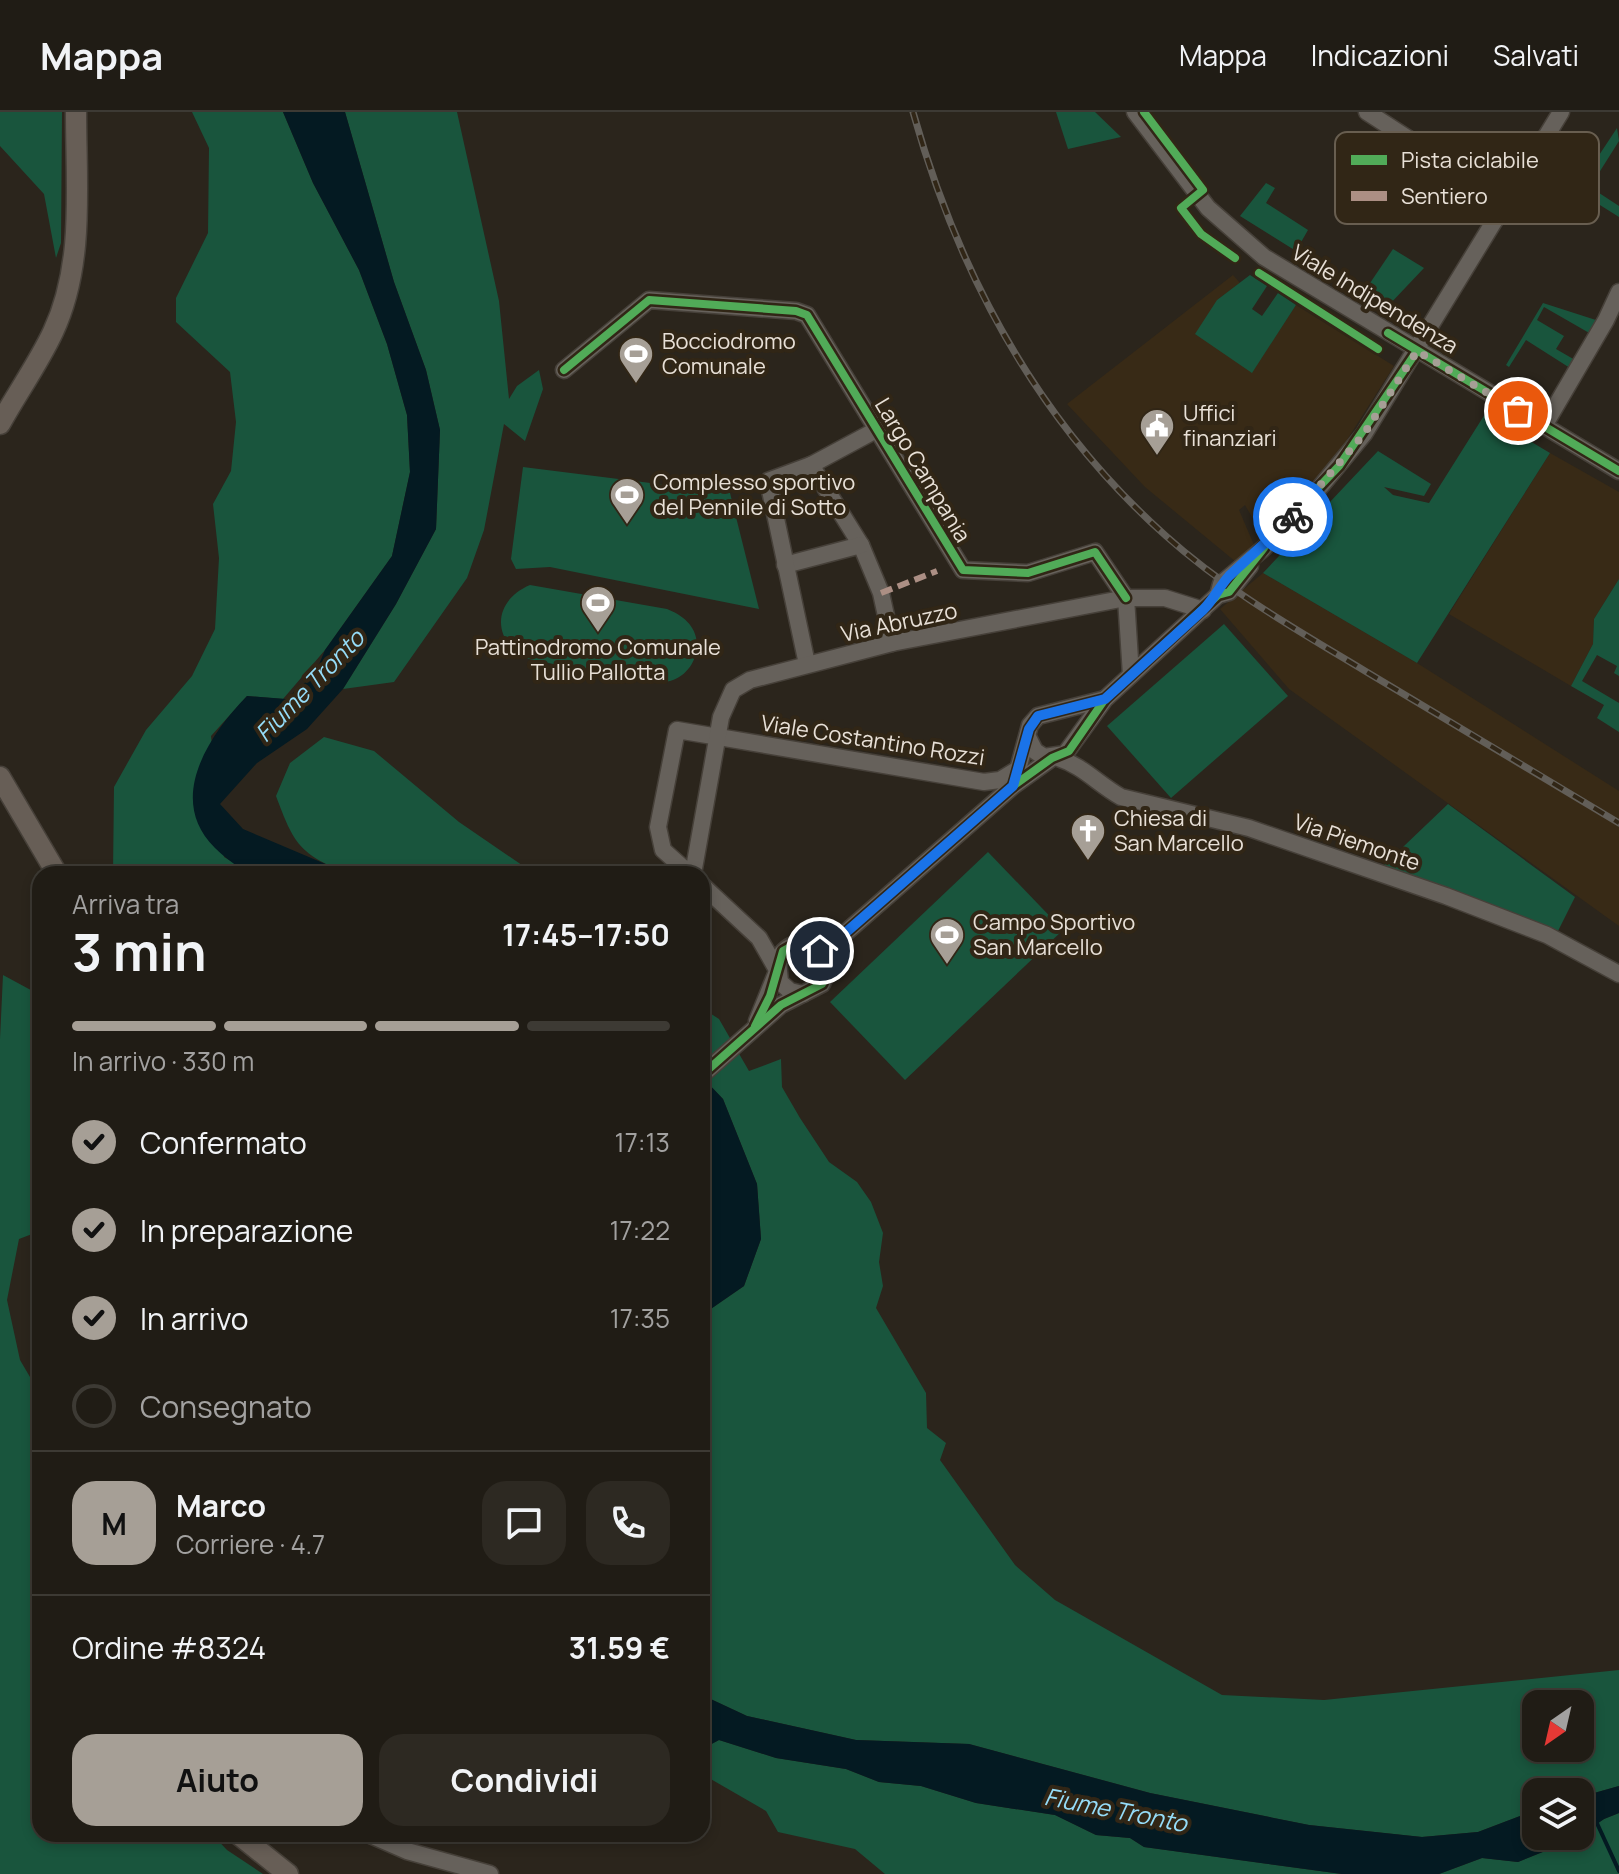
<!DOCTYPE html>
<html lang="it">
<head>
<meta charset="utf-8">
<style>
	:root { --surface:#201c15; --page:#2d2922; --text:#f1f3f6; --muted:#a2a1a0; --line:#3d3a34; --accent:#a69f96 }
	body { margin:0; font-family:Manrope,sans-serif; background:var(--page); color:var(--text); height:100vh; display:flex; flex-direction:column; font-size:30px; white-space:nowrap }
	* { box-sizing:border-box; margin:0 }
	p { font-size:26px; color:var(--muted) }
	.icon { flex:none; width:44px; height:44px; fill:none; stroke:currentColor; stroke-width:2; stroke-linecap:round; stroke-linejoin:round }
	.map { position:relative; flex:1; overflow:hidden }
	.drawer { position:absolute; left:32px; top:754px; width:678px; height:976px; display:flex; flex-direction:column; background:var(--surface); border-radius:24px; box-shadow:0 4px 12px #0003,0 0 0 2px var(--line) }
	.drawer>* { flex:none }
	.needle { width:52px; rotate:214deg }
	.fabs { position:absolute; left:1522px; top:1578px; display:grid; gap:16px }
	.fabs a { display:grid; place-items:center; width:72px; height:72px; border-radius:16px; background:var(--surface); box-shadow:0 4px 12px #0003,0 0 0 2px var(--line); font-size:40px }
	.pin { position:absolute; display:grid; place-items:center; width:68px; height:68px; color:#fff; margin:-34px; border:4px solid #fff; border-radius:50%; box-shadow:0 2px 8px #0007 }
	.courier { position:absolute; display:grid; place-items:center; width:80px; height:80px; margin:-40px; border:6px solid #1a73e8; border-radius:50%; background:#fff; color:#222; box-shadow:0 2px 10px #0007 }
	.headline em { font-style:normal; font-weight:700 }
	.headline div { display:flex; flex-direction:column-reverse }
	.headline { display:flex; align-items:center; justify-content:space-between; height:136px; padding:0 40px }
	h1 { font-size:52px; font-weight:700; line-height:60px }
	.bar { display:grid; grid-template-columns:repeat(4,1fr); gap:12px 8px; align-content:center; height:96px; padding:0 40px }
	.bar i { height:10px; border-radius:6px; background:var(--line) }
	.bar .current { background:var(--accent) }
	.bar p { grid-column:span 4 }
	.line { display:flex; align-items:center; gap:20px; padding:0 40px; border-top:2px solid var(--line) }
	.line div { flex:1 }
	.round { display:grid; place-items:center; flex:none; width:84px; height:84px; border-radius:24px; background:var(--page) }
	ol { padding:0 40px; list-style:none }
	li { display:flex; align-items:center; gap:24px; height:88px }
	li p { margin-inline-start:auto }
	li .icon { padding:8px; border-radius:50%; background:var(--accent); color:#111; stroke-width:4 }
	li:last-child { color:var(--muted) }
	li i { width:44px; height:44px; border:4px solid var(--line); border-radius:50% }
	.primary-button { display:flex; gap:16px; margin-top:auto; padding:16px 40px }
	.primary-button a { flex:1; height:92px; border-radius:24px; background:var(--accent); color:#111; font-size:32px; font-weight:700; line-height:92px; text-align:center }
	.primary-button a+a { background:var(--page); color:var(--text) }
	header { display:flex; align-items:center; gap:48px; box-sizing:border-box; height:112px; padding:0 40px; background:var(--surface); border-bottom:2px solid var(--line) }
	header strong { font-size:38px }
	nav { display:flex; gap:44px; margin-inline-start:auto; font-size:28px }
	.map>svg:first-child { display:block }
</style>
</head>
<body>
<header>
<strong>Mappa</strong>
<nav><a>Mappa</a><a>Indicazioni</a><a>Salvati</a></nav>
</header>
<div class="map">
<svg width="1619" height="1762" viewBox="0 0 1619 1762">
	<rect width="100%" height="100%" fill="#2b251c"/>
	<!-- built -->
	<g fill="#382a16">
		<path d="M1233,163L1240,171L1217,188L1252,260L1296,193L1394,254L1324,364L1263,424L1245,393L1239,398L1254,433L1236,450L1145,375L1067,292Z"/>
		<path d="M1550,341L1619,380V467L1594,507L1593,532L1571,574L1449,502Z"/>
		<path d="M1263,461L1417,551L1619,679V814L1289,577L1220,497Z"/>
	</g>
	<!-- green -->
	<g fill="#19553d" fill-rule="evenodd">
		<path d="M0,0H62L61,131L56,146L44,82L0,34Z"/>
		<path d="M192,0H283L313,71L359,158L387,232L407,303L410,360L392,444L325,538L283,587L247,584L211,624L224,745L254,762H113L114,675L146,618L192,564L215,517L219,446L213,392L231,359L236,310L230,260L176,210V186L208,121L209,36Z"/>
		<path d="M345,0H457L499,189L509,287L517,274L539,258L543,277L525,329L504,312L484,418L467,466L394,570L343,577L396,492L436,417L440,318L426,258L394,170Z"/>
		<path d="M1056,0H1095L1121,25L1068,37Z"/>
		<path d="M1617,16L1619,29L1590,75L1619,94V105L1576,78Z"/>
		<path d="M1266,71L1275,76L1266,91L1308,118L1296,139L1240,104Z"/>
		<path d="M1393,137L1424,156L1388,194L1364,180Z"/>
		<path d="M1250,163L1267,174L1252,197L1262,204L1278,181L1296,193L1252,261L1195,222L1217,188Z"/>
		<path d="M1543,191L1599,209L1591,222L1544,195L1537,208L1564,224L1556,237L1575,248L1570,256L1526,228L1509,255L1506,253Z"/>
		<path d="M1485,302L1550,341L1417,551L1263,461L1378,339L1431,372L1424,384L1384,375L1393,383L1429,391Z"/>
		<path d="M523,355L730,381L759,497L550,455L516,457L511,447Z"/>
		<path d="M1619,467V564L1614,561L1617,554L1597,543L1582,569L1619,591V620L1597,606L1604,593L1571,574L1593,532L1594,507Z"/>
		<path d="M530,473L667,497C682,503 696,513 697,532C697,549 687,564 670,569C645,576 559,552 529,547C491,530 492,489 530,473Z"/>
		<path d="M1224,512L1288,584L1171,686L1107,614Z"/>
		<path d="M324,625L374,639L459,710L535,762H349C299,742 294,732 276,684L290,651Z"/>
		<path d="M1448,692L1575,785L1557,821L1382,755Z"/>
		<path d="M988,740L1063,818L905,968L830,890Z"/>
		<path d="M3,863L40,883V1015L30,1056V1064L40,1077V1119L19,1127L7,1188L20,1248L40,1282V1722H212L227,1738L263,1762H0V927Z"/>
		<path d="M702,896L719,907L749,959L781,947L782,975L800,1006L829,1050L857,1070L871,1090L883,1121L879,1150L883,1174L876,1196L926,1281L927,1316L946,1331L940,1348L1015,1453L1055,1488L1222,1583L1324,1588L1619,1558V1674L1580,1685V1680H1536V1698L1478,1720L1422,1725L1309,1713L1150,1681L969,1632L856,1628L747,1604L702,1583V1203L744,1174L761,1127L757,1072L723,987L702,965ZM1536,1592H1580V1636H1536Z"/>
		<path d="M719,1628L776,1646L846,1657L879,1670L921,1674L976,1691L1055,1703L1096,1723L1130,1726L1144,1735L1342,1762H885L855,1737L778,1720L766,1699L702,1662V1637Z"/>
		<path d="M1619,1701V1762H1439L1482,1746L1518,1750L1575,1727L1604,1707Z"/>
	</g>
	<!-- water -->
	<g fill="#041a22">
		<path d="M283,0H345L394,170L426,258L440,318L436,417L396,492L343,577L307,617L257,651L220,692L243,717L349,762C319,762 285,767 257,762C243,760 225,746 215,736C166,688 208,624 247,584L286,587L315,562L325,538L392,444L410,360L407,303L387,232L359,158L313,71Z"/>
		<path d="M702,965L723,987L757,1072L761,1127L744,1174L702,1203V1098L707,1073L702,1062Z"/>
		<path d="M702,1583L747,1604L856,1628L969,1632L1150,1681L1309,1713L1422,1725L1478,1720L1536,1698V1724H1580V1685L1619,1674V1701L1604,1707L1575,1727L1518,1750L1482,1746L1439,1762H1342L1144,1735L1130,1726L1096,1723L1055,1703L976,1691L921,1674L879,1670L846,1657L776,1646L719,1628L702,1637Z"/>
	</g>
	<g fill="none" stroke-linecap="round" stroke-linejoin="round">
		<!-- stream -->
		<path stroke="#041a22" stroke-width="4" d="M1595,1707L1619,1759"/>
		<defs>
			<g id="minor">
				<path d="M1135,0L1208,96L1264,145L1619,359"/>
				<path d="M1367,0L1506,90"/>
				<path d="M564,258L649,188L796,199L807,203L963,458L1028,461L1095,440L1126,486"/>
				<path d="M1544,314L1606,208L1619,180"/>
				<path d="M811,353L861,433L881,481L892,531"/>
				<path d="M785,453L861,433"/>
				<path d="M1218,483L1221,472L1264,436L1307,391L1364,322L1561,0"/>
				<path d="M1126,486L1131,563"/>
				<path d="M807,552L768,369L811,353L878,317"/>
				<path d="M1029,627L1035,639L1044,645L1065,642L1105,587L1218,483L1229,480L1250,454"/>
				<path d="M1058,646C1083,654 1098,672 1121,685L1249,716L1446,784L1547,823L1619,862"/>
				<path d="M1016,665L1030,613L1038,604L1105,587"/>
				<path d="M690,762L663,738L658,715L677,618L984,670L1000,668L1018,657"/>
				<path d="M693,762L721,605L733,578L750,568L892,531L1126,486H1165L1203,498"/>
				<path d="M702,773L759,826L776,856"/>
				<path d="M813,834L843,823L1013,674L1052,646"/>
				<path d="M803,882L790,879L780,870L778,847C788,830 804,827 819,839"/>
				<path d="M757,909L776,862"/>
				<path d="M702,963L781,893L822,872L843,823"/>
				<path d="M368,1722L407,1739L490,1762"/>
			</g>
			<g id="major">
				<path d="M0,312C17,281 38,252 53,220C85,152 76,73 76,0"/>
				<path d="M0,665L57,762"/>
				<path d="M238,1722L288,1762"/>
			</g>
		</defs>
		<!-- minor casing -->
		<use href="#minor" stroke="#464039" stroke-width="19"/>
		<!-- major casing -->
		<use href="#major" stroke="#464039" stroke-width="23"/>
		<!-- minor -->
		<use href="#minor" stroke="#66615b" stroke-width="16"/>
		<!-- major -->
		<use href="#major" stroke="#675e56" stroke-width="20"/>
		<defs>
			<path id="rail" d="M913,0C959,164 1038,310 1166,424C1226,478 1297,518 1365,559C1450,610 1535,660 1619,711"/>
		</defs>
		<!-- rail casing -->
		<use href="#rail" stroke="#625e58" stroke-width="7"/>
		<!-- rail -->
		<use href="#rail" stroke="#312616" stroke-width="4" stroke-dasharray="12" stroke-linecap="butt"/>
		<!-- quiet -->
		<path stroke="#ac8f84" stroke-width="6" stroke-dasharray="12 6" stroke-linecap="butt" d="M881,481L937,459"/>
		<defs>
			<g id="cycleway">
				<path d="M1144,0L1203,78L1181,96L1201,122L1235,146"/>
				<path d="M1259,161L1378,237"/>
				<path d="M1388,221L1619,359"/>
				<path d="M564,258L649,188L796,199L807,203L963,458L1028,461L1095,440L1126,486"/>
				<path d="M1253,444L1339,354L1417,239"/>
				<path d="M1013,674L1029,617L1038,604L1105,587"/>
				<path d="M755,914L770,884L783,839L796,832L813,834L843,823L1013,674L1052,646L1069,639L1105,587L1218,483L1229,480L1264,436"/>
				<path d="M702,963L781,893L822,872L843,823"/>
			</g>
		</defs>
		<!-- cycleway casing -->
		<use href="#cycleway" stroke="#312616" stroke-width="13"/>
		<!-- cycleway -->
		<use href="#cycleway" stroke="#51ab58" stroke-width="8"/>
	</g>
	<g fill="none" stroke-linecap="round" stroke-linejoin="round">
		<!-- done -->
		<path stroke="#a69f96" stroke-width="8" stroke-dasharray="0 14.4" d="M1293,405L1364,322L1417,239L1518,299"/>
		<!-- route -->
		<path stroke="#1a73e8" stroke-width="10" d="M820,839L813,834L843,823L1013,674L1029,617L1038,604L1105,587L1203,498C1214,487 1219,475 1229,464L1293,405"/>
	</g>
	<!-- icons -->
	<defs>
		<symbol id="stadium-pin" viewBox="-11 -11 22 30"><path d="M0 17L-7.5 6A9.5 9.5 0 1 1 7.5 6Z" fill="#a69f96" stroke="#312616"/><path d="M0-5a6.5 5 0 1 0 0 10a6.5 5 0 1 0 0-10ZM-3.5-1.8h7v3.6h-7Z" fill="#fff"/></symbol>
		<symbol id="civic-pin" viewBox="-11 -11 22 30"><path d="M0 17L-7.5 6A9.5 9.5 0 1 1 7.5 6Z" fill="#a69f96" stroke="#312616"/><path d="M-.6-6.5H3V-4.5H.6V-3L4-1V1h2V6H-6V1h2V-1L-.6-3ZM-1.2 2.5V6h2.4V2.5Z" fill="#fff"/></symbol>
		<symbol id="church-pin" viewBox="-11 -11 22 30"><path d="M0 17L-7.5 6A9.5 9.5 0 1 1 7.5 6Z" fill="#a69f96" stroke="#312616"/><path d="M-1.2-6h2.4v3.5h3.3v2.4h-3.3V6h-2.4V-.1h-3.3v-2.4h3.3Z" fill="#fff"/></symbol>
	</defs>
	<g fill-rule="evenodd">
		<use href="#stadium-pin" x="616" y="222" width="40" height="54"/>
		<use href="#civic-pin" x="1137" y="294" width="40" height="54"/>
		<use href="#stadium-pin" x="607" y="363" width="40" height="54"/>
		<use href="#stadium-pin" x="578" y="471" width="40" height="54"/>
		<use href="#church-pin" x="1068" y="699" width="40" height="54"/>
		<use href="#stadium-pin" x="927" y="803" width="40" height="54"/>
	</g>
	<g text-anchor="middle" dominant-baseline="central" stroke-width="8" stroke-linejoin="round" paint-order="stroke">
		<!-- street labels -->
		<g font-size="22" fill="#e8e0d7" stroke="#312616">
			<text transform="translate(1375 187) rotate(31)">Viale Indipendenza</text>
			<text transform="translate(923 358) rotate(59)">Largo Campania</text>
			<text transform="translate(899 510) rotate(-12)">Via Abruzzo</text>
			<text transform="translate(873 628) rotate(9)">Viale Costantino Rozzi</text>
			<text transform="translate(1357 730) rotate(19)">Via Piemonte</text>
		</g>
		<!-- poi labels -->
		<g font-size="22" fill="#e8e0d7" stroke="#312616" text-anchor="start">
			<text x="662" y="229">Bocciodromo<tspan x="662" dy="25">Comunale</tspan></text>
			<text x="1183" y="301">Uffici<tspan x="1183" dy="25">finanziari</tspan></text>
			<text x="653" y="370">Complesso sportivo<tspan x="653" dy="25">del Pennile di Sotto</tspan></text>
			<text x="598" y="535" text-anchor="middle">Pattinodromo Comunale<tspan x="598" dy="25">Tullio Pallotta</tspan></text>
			<text x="1114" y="706">Chiesa di<tspan x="1114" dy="25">San Marcello</tspan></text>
			<text x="973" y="810">Campo Sportivo<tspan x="973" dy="25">San Marcello</tspan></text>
		</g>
		<!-- water labels -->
		<g font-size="24" font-style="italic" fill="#95dcf8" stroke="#312616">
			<text transform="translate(309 573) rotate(-46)">Fiume Tronto</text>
			<text transform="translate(1116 1697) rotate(11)">Fiume Tronto</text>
		</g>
	</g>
	<!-- legend -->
	<rect x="1335" y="20" width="264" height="92" rx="12" fill="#312616" stroke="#685e50" stroke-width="2"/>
	<rect x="1351" y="43" width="36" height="10" fill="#51ab58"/>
	<rect x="1351" y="79" width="36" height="10" fill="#ac8f84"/>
	<g font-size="22" fill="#e8e0d7">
		<text x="1401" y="56">Pista ciclabile</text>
		<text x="1401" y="92">Sentiero</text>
	</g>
</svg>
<div class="fabs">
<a><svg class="needle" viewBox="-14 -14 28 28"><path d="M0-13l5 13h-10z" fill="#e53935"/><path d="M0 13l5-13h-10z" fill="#a2a1a0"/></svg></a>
<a><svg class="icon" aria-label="layers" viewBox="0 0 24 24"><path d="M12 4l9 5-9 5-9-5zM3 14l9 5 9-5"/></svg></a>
</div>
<div class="pin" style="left:1518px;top:299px;background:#ea580c"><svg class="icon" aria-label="bag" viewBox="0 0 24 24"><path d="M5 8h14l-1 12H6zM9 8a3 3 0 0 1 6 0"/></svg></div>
<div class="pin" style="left:820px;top:839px;background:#1f2937"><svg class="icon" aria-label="home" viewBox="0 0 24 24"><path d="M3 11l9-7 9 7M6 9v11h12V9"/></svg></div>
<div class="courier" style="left:1293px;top:405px"><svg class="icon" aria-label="bike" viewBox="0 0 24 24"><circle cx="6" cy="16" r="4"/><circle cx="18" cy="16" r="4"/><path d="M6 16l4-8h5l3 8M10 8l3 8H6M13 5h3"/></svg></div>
<section class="drawer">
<div class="headline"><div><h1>3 min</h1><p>Arriva tra</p></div><em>17:45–17:50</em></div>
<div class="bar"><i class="current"></i><i class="current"></i><i class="current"></i><i></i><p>In arrivo · 330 m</p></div>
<ol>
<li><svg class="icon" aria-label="check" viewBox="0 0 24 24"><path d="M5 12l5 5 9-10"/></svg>Confermato<p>17:13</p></li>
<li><svg class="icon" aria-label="check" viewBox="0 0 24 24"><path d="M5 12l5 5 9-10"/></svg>In preparazione<p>17:22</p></li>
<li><svg class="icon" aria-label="check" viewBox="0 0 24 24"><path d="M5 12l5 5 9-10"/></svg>In arrivo<p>17:35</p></li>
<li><i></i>Consegnato</li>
</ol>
<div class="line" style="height:144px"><b class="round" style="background:var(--accent);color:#111">M</b><div><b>Marco</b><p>Corriere · 4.7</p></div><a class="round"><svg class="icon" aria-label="chat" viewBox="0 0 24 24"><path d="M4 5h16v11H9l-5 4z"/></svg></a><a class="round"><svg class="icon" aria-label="phone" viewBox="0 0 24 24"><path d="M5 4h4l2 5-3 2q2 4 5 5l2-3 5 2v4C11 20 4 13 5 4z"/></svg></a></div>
<div class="line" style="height:104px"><div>Ordine #8324</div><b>31.59 €</b></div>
<div class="primary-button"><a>Aiuto</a><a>Condividi</a></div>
</section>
</div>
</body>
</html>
